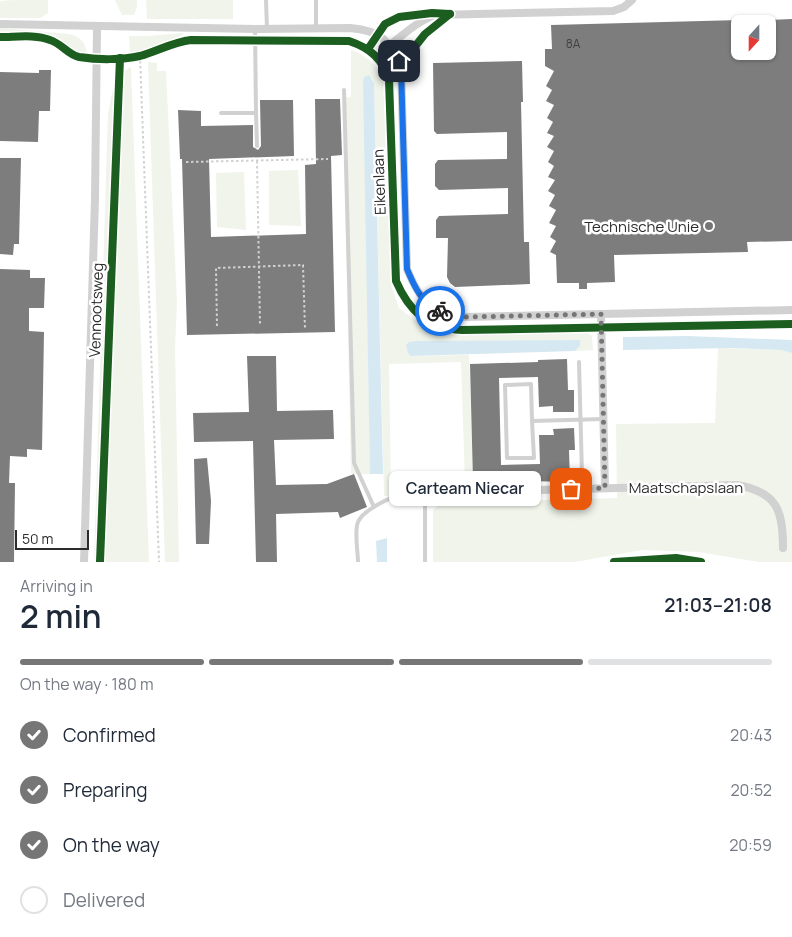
<!DOCTYPE html>
<html lang="en">
<head>
<meta charset="utf-8">
<style>
	:root { --surface:#fff; --page:#f2f2f3; --text:#1f2937; --muted:#747a83; --line:#e0e1e3; --accent:#767676 }
	body { margin:0; font-family:Manrope,sans-serif; background:var(--page); color:var(--text); height:100vh; display:flex; flex-direction:column; font-size:19px; white-space:nowrap }
	* { box-sizing:border-box; margin:0 }
	p { font-size:16px; color:var(--muted) }
	.icon { flex:none; width:28px; height:28px; fill:none; stroke:currentColor; stroke-width:2; stroke-linecap:round; stroke-linejoin:round }
	.map { position:relative; height:562px; overflow:hidden }
	.side { display:flex; flex-direction:column; background:var(--surface); flex:1 }
	.side>* { flex:none }
	.needle { width:32px; rotate:201deg }
	.fabs { position:absolute; left:731px; top:15px; display:grid; gap:10px }
	.fabs a { display:grid; place-items:center; width:45px; height:45px; border-radius:8px; background:var(--surface); box-shadow:0 1px 4px #0004; font-size:25px }
	.scale { position:absolute; left:15px; bottom:12px; width:74px; box-sizing:border-box; padding-left:5px; border:2px solid #2c2c2c; border-top:0; font-size:14px; line-height:18px; white-space:nowrap; color:#2c2c2c; -webkit-text-stroke:4px #fff; paint-order:stroke }
	.pin { position:absolute; display:grid; place-items:center; width:42px; height:42px; color:#fff; margin:-21px; border-radius:10px; box-shadow:0 2px 8px #0006 }
	.courier { position:absolute; display:grid; place-items:center; width:50px; height:50px; margin:-25px; border:4px solid #1a73e8; border-radius:50%; background:#fff; color:#222; box-shadow:0 1px 6px #0007 }
	.bubble { position:absolute; height:35px; border-radius:8px; background:var(--surface); box-shadow:0 1px 4px #0004; font-size:16px; font-weight:600; line-height:35px; text-align:center }
	.overview em { font-style:normal; font-weight:600 }
	.overview div { display:flex; flex-direction:column-reverse }
	.overview { display:flex; align-items:center; justify-content:space-between; height:85px; padding:0 20px }
	h1 { font-size:32px; font-weight:600; line-height:38px }
	.bar { display:grid; grid-template-columns:repeat(4,1fr); gap:8px 5px; align-content:center; height:60px; padding:0 20px }
	.bar i { height:6px; border-radius:4px; background:var(--line) }
	.bar .active { background:var(--accent) }
	.bar p { grid-column:span 4 }
	ol { padding:0 20px; list-style:none }
	li { display:flex; align-items:center; gap:15px; height:55px }
	li p { margin-inline-start:auto }
	li .icon { padding:5px; border-radius:50%; background:var(--accent); color:#fff; stroke-width:4 }
	li:last-child { color:var(--muted) }
	li i { width:28px; height:28px; border:2px solid var(--line); border-radius:50% }
	.map>svg:first-child { display:block }
</style>
</head>
<body>
<div class="map">
<svg width="792" height="562" viewBox="0 0 792 562">
	<rect width="100%" height="100%" fill="#fff"/>
	<!-- green -->
	<g fill="#f0f4ea">
		<path d="M15,0H48V13L40,18H0V1Z"/>
		<path d="M115,0H137V7L134,15H122Z"/>
		<path d="M146,0H233V19H147Z"/>
		<path d="M0,28L69,34C81,37 86,43 87,55C70,55 67,44 52,38C36,32 17,34 0,34Z"/>
		<path d="M184,33C173,45 146,53 130,55L129,36H147Z"/>
		<path d="M351,50C366,55 375,64 383,78L391,285L399,308L425,328L441,334L588,333L592,336L593,350L575,351L580,346V340L409,343L411,356L469,355L473,481L465,482L461,362L389,364L391,496H384L374,83L372,78L364,77L370,474H351L343,98L351,97Z"/>
		<path d="M148,62L157,63V71H166L177,302L175,348L179,562H165Z"/>
		<path d="M131,67L149,562H94L108,114C111,101 112,84 120,74C123,71 128,69 131,67Z"/>
		<path d="M298,170L301,226L269,225V171Z"/>
		<path d="M244,172L246,230L217,227L216,173Z"/>
		<path d="M718,348L781,350L792,353V562H759L699,552L642,550L575,562H433V510L441,503L617,498L616,424L715,423Z"/>
	</g>
	<!-- water -->
	<g fill="#d6e9f2">
		<path d="M369,75L374,83L383,474H370L363,82L364,77Z"/>
		<path d="M687,336L792,340V353L781,350L730,348L623,350V337Z"/>
		<path d="M580,340V346L575,351L411,356L408,353L406,345L409,342L417,341Z"/>
		<path d="M387,538V562H377L376,541Z"/>
	</g>
	<!-- building -->
	<g fill="#7d7d7d">
		<path d="M792,19V241L747,242L748,252L614,255L615,282L587,283V289H579V283H557L556,255L550,252L556,241L550,237L556,226L549,223L556,210L549,206L555,195L548,191L555,180L548,177L554,166L548,162L554,151L547,147L554,136L547,133L553,122L547,118L554,105L546,101L552,90L546,86L554,71L545,66V49H552L551,25L740,20V51H768V20Z"/>
		<path d="M522,61L523,102H521L524,242H529L530,284L455,287L450,283L447,277L448,238H436V220L439,216L508,214V188L439,190L435,186V164L438,160L507,159V132L437,134L434,131L433,63Z"/>
		<path d="M39,70H51L50,111H39L38,142L0,141V72L39,73Z"/>
		<path d="M315,99H340L342,155L331,156L335,332L187,335L182,159H180L178,110L201,111V126L253,125V147L258,150L261,146L260,100H293L294,156L209,159L211,237L306,234L305,165L316,164Z"/>
		<path d="M0,158H21L19,244H14L13,255L0,254Z"/>
		<path d="M0,269L30,270V278H45L44,308H29V331L44,332L42,450L27,449V457L10,456L9,483H15L14,562H0Z"/>
		<path d="M247,356H276L277,411L333,410L334,439L274,440L276,485L327,484L354,474L367,507L340,518L338,512L276,514L277,562H256L253,441L194,442L193,413L249,412Z"/>
		<path d="M567,359L568,390H574V412H553V406L539,407L538,377L499,378L501,465L540,464L539,435H554L553,429L574,428L575,450H569L570,482L526,481L525,477L522,476L519,477L518,481H473L470,364L538,362V360Z"/>
		<path d="M207,458L211,501L209,544H196L194,459Z"/>
	</g>
	<g fill="none" stroke-linecap="round" stroke-linejoin="round">
		<!-- path -->
		<g stroke="#d1d1d1" stroke-width="2" stroke-dasharray="2.5 2.5" stroke-linecap="butt">
			<path d="M140,56L159,562"/>
			<path d="M257,161L260,325"/>
			<path d="M186,162L328,159"/>
			<path d="M217,326L216,268L303,265L305,329"/>
		</g>
		<!-- lane -->
		<g stroke="#d1d1d1" stroke-width="4">
			<path d="M266,0L267,29"/>
			<path d="M316,0V29"/>
			<path d="M344,90L354,463L374,507"/>
			<path d="M221,113H256L255,29"/>
			<path d="M256,113L257,146"/>
			<path d="M579,362L582,475"/>
			<path d="M532,421L531,384L505,385L507,458H534L532,421L603,419"/>
			<path d="M521,490L522,480"/>
			<path d="M425,494V562"/>
			<path d="M358,562C358,552 354,531 358,522C363,510 392,496 404,494C408,494 412,494 416,494"/>
		</g>
		<!-- street -->
		<g stroke="#d1d1d1" stroke-width="8">
			<path d="M0,24L255,29L350,28C378,30 392,41 401,67L407,269C421,303 430,311 466,317L792,310"/>
			<path d="M390,45C405,33 418,21 435,15L613,11L624,7L632,0"/>
			<path d="M601,314L605,488"/>
			<path d="M416,494L454,492L737,485C777,492 783,510 783,548"/>
			<path d="M84,562L95,199L97,27"/>
		</g>
		<defs>
			<g id="cycleway">
				<path d="M0,37C16,37 35,34 50,40C61,43 68,55 79,57C98,60 122,60 140,56C158,51 173,42 191,40L349,41C370,48 383,59 389,80L396,281C409,311 427,328 462,330L792,324"/>
				<path d="M368,49L385,24L399,17L432,13L450,14"/>
				<path d="M385,68L409,54L425,34L450,14"/>
				<path d="M100,562L120,58"/>
				<path d="M614,562L676,558L701,562"/>
			</g>
		</defs>
		<!-- cycleway casing -->
		<use href="#cycleway" stroke="#fff" stroke-width="11"/>
		<!-- cycleway -->
		<use href="#cycleway" stroke="#1b5e20" stroke-width="8"/>
	</g>
	<g fill="none" stroke-linecap="round" stroke-linejoin="round">
		<!-- done -->
		<path stroke="#767676" stroke-width="5" stroke-dasharray="0 9" d="M440,311L466,317L601,314L605,488L571,489"/>
		<!-- route -->
		<path stroke="#1a73e8" stroke-width="6" d="M399,61L401,67L407,269C414,286 422,304 440,311"/>
	</g>
	<!-- markers -->
	<circle fill="#767676" stroke="#fff" stroke-width="2" cx="709" cy="226" r="5"/>
	<g text-anchor="middle" dominant-baseline="central" stroke-width="5" stroke-linejoin="round" paint-order="stroke">
		<!-- number labels -->
		<g font-size="12" fill="#404040">
			<text x="573" y="43">8A</text>
		</g>
		<!-- street labels -->
		<g font-size="15" fill="#2c2c2c" stroke="#fff">
			<text transform="translate(379 182) rotate(-92)">Eikenlaan</text>
			<text transform="translate(96 310) rotate(-88)">Vennootsweg</text>
			<text x="686" y="487">Maatschapslaan</text>
		</g>
		<!-- poi labels -->
		<g font-size="15" fill="#2c2c2c" stroke="#fff" text-anchor="end">
			<text x="699" y="226">Technische Unie</text>
		</g>
	</g>
</svg>
<div class="fabs">
<a><svg class="needle" viewBox="-14 -14 28 28"><path d="M0-13l5 13h-10z" fill="#e53935"/><path d="M0 13l5-13h-10z" fill="#747a83"/></svg></a>
</div>
<div class="scale">50 m</div>
<div class="pin" style="left:571px;top:489px;background:#ea580c"><svg class="icon" aria-label="bag" viewBox="0 0 24 24"><path d="M5 8h14l-1 12H6zM9 8a3 3 0 0 1 6 0"/></svg></div>
<div class="pin" style="left:399px;top:61px;background:#1f2937"><svg class="icon" aria-label="home" viewBox="0 0 24 24"><path d="M3 11l9-7 9 7M6 9v11h12V9"/></svg></div>
<div class="courier" style="left:440px;top:311px"><svg class="icon" aria-label="bike" viewBox="0 0 24 24"><circle cx="6" cy="16" r="4"/><circle cx="18" cy="16" r="4"/><path d="M6 16l4-8h5l3 8M10 8l3 8H6M13 5h3"/></svg></div>
<div class="bubble" style="left:389px;top:471px;width:152px">Carteam Niecar</div>
</div>
<section class="side">
<div class="overview"><div><h1>2 min</h1><p>Arriving in</p></div><em>21:03–21:08</em></div>
<div class="bar"><i class="active"></i><i class="active"></i><i class="active"></i><i></i><p>On the way · 180 m</p></div>
<ol>
<li><svg class="icon" aria-label="check" viewBox="0 0 24 24"><path d="M5 12l5 5 9-10"/></svg>Confirmed<p>20:43</p></li>
<li><svg class="icon" aria-label="check" viewBox="0 0 24 24"><path d="M5 12l5 5 9-10"/></svg>Preparing<p>20:52</p></li>
<li><svg class="icon" aria-label="check" viewBox="0 0 24 24"><path d="M5 12l5 5 9-10"/></svg>On the way<p>20:59</p></li>
<li><i></i>Delivered</li>
</ol>
</section>
</body>
</html>
